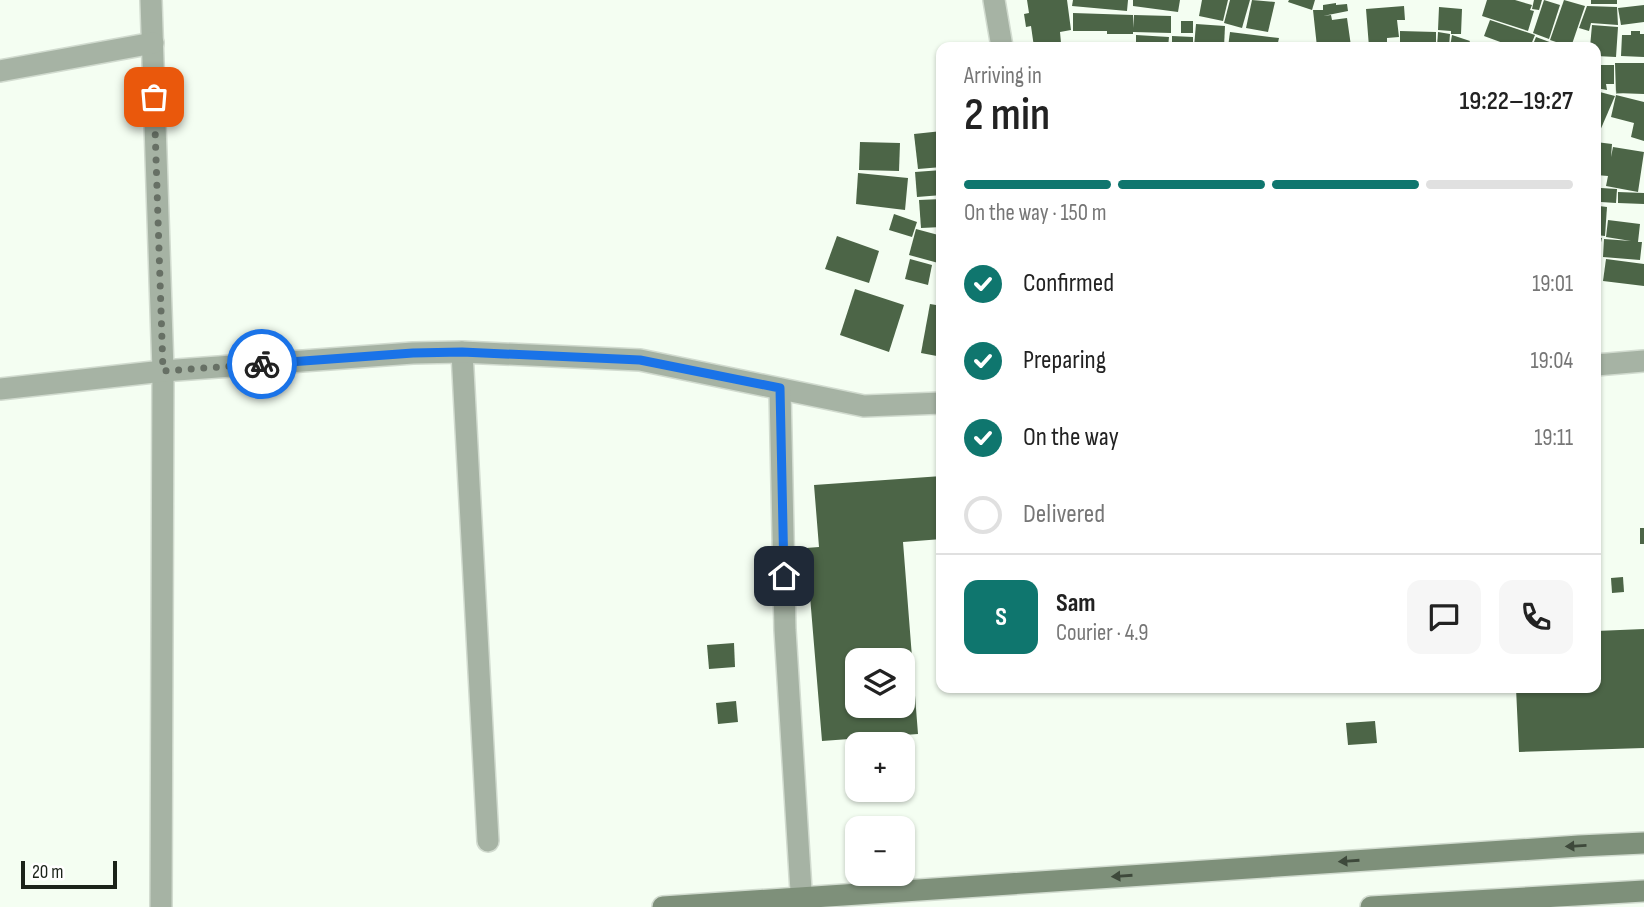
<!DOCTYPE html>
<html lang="en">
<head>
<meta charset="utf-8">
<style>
	:root { --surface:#fff; --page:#f6f6f6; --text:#222; --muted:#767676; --line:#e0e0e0; --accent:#0f766e }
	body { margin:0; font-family:"Sofia Sans Condensed",sans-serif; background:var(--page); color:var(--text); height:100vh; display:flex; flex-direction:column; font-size:26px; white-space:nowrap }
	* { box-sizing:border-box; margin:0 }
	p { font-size:23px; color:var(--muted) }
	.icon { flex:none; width:38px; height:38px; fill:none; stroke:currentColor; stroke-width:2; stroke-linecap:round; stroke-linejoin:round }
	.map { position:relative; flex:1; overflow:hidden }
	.details { position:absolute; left:936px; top:42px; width:665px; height:651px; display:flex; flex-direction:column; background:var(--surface); border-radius:14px; box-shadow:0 2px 5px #0004 }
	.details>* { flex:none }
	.controls { position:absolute; left:845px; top:648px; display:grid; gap:14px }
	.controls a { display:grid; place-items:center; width:70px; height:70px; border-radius:14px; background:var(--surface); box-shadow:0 2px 5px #0004; font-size:35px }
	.scale { position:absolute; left:21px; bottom:18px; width:96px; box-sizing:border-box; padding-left:7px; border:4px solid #1b2319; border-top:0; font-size:19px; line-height:24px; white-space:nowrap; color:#1b2319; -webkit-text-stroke:5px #fff; paint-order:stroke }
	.pin { position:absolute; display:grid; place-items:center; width:60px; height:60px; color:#fff; margin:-30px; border-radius:14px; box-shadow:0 4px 10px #0006 }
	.courier { position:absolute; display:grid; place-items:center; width:70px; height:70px; margin:-35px; border:5px solid #1a73e8; border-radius:50%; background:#fff; color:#222; box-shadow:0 2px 9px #0007 }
	.overview em { font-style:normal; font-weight:600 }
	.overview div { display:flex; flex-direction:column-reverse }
	.overview { display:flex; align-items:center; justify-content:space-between; height:119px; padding:0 28px }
	h1 { font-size:46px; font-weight:600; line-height:52px }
	.bar { display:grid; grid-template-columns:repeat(4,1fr); gap:10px 7px; align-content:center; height:84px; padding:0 28px }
	.bar i { height:9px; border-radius:5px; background:var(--line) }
	.bar .current { background:var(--accent) }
	.bar p { grid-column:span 4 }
	.line { display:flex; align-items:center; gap:18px; padding:0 28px; border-top:2px solid var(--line) }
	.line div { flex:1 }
	.round { display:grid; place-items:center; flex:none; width:74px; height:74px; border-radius:14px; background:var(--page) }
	ol { padding:0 28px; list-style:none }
	li { display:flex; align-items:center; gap:21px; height:77px }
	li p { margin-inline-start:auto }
	li .icon { padding:7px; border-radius:50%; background:var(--accent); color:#fff; stroke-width:4 }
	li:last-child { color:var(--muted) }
	li i { width:38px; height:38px; border:4px solid var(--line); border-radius:50% }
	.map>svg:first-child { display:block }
</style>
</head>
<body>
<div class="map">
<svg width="1644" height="907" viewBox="0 0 1644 907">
	<rect width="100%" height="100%" fill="#f4fef2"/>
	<!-- building -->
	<g fill="#4c6547" fill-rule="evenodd">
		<path d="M1027,0H1067L1071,30L1060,32L1061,43L1034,47L1031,26L1026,27L1024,14L1029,13Z"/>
		<path d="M1073,0H1128L1127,11L1072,6Z"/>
		<path d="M1133,0H1180L1178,12L1133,6Z"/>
		<path d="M1202,0H1228L1223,21L1199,16Z"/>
		<path d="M1230,0H1250L1242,28L1224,23Z"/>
		<path d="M1252,0L1275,2L1268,32L1246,28Z"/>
		<path d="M1289,0H1315L1312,10L1288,2Z"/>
		<path d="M1487,0H1515L1532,5L1530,10L1534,11L1528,31L1482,16Z"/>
		<path d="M1534,0H1542L1539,10L1532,9Z"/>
		<path d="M1544,0L1560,5L1549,39L1533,33Z"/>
		<path d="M1564,0L1585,6L1571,47L1550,40Z"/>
		<rect x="1591" y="0" width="26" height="4"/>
		<path d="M1336,3V5L1347,4L1348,11L1323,16L1331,15L1332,20L1347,18L1351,46L1317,47L1313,10H1323V5Z"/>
		<path d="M1644,5V22L1621,25L1618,8Z"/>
		<path d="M1404,6L1405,20H1397L1399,37L1387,38V47H1369L1366,9Z"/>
		<path d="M1587,6L1617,7L1618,25L1591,23L1589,31L1579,28Z"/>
		<path d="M1439,7L1462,9L1461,34H1451V31L1438,30Z"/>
		<path d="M1073,13L1133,15V28L1134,15L1171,16V33L1133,32V34H1107V31H1073Z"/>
		<path d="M1490,20L1535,35L1530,47H1501L1503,43L1484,36Z"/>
		<rect x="1181" y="21" width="12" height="12"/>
		<path d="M1196,24L1225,26L1224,47H1194Z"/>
		<path d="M1592,25L1618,27L1616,57L1596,56V47H1590Z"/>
		<path d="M1400,31L1436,32V47H1400Z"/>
		<path d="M1631,31H1640V34H1644V57L1621,56L1622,35H1631Z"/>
		<path d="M1230,32L1279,38L1277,47H1228Z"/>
		<path d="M1438,32L1450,34L1449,47H1437Z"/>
		<path d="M1136,35L1169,37L1168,47H1136Z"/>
		<path d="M1452,35L1470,41L1467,47H1450Z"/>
		<path d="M1172,36L1193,37V47H1172Z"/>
		<path d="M1536,37L1563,47H1532Z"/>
		<path d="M1479,42L1494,47H1477Z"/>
		<path d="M1615,63H1644V94L1616,93L1617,90L1616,94Z"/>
		<path d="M1596,65H1614V84H1606L1607,90L1596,88Z"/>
		<path d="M1596,91L1615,96L1596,140Z"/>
		<path d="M1616,95L1644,102V141L1631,137L1634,123L1611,117Z"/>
		<path d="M942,131V167L918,169L914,134Z"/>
		<path d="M860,142L900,143L899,171L859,170Z"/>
		<path d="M1596,142L1612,144L1611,157L1613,147L1644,152L1638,192L1606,186L1608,176L1596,175Z"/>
		<path d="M942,170V195L917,197L915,172Z"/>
		<path d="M858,173L908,178L905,210L856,204Z"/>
		<path d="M1596,180H1600L1598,205H1596Z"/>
		<path d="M1601,188L1617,189L1616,203L1601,202Z"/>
		<path d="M1618,192L1644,193V204L1618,203Z"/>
		<path d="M942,199V227L921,228L919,200Z"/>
		<path d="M1599,206L1607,207L1605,236L1596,235Z"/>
		<path d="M894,214L917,222L912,237L889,230Z"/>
		<path d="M1608,220L1640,224L1638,242H1642L1640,260L1603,257L1604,239L1631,241L1606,237Z"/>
		<path d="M916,229L942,236V264L909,255Z"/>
		<path d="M837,236L879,251L869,283L825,269Z"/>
		<path d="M1596,237L1602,238L1597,259H1596Z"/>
		<path d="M910,259L932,265L928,285L905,279Z"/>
		<path d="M1606,259L1644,264V286L1603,281Z"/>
		<path d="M855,289L904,305L889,352L840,335Z"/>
		<path d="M930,304L942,306V357L921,353Z"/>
		<path d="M942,476V539L903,542L918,734L822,741L806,548L819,547L814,485ZM858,660H903V705H858Z"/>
		<rect x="1640" y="528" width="4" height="16"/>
		<path d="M1623,577L1624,592L1612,593L1611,578Z"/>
		<path d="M1644,629V748L1519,752L1516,688H1596V631Z"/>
		<path d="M734,643L735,667L709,669L707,645Z"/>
		<path d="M736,701L738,722L718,724L716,703Z"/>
		<path d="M1375,721L1377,743L1348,745L1346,723Z"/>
	</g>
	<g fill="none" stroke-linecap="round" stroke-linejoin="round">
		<defs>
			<g id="minor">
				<path d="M151,0L163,371L161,907"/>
				<path d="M994,0L1002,47"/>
				<path d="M0,71L153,43"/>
				<path d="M462,352L488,841"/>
				<path d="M1596,365L1644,361"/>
				<path d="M0,389L163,371L413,353L462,352L640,360L864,406L942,403"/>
				<path d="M780,389L785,630L802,907"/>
			</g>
			<g id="secondary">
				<path d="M663,907L1579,846L1644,843"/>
				<path d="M1371,907L1644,891"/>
			</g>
		</defs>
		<!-- minor casing -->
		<use href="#minor" stroke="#d1dbcf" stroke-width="24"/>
		<!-- secondary casing -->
		<use href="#secondary" stroke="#d1dbcf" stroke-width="24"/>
		<!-- minor -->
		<use href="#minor" stroke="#a6b3a4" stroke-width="21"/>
		<!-- secondary -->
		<use href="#secondary" stroke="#7e907a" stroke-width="21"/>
	</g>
	<!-- one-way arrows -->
	<defs><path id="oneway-solid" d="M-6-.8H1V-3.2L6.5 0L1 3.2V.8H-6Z" transform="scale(1.75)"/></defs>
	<g fill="#3e493b">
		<use href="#oneway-solid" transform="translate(1576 846) rotate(177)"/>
		<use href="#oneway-solid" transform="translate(1349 861) rotate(176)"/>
		<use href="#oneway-solid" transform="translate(1122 876) rotate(176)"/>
	</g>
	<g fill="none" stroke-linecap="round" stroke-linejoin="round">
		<!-- done -->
		<path stroke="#677065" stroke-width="7" stroke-dasharray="0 12.6" d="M154,97L163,371L262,364"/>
		<!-- route -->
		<path stroke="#1a73e8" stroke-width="9" d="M262,364L413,353L462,352L640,360L780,388L784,576"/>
	</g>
</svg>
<div class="controls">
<a><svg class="icon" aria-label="layers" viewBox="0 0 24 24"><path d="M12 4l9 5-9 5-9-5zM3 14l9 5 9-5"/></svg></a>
<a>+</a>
<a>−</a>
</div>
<div class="scale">20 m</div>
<div class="pin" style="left:154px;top:97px;background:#ea580c"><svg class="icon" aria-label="bag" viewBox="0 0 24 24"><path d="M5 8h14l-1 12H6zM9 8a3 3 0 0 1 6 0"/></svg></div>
<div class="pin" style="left:784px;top:576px;background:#1f2937"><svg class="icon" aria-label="home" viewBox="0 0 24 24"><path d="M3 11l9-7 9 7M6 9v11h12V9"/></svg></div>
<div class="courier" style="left:262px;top:364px"><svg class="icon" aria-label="bike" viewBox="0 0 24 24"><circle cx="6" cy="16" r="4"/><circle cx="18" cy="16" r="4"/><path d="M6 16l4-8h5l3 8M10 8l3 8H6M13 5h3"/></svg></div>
<section class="details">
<div class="overview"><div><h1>2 min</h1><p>Arriving in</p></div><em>19:22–19:27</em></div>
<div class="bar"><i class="current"></i><i class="current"></i><i class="current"></i><i></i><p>On the way · 150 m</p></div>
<ol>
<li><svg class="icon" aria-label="check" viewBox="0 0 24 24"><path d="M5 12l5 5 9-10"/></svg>Confirmed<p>19:01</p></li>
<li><svg class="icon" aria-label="check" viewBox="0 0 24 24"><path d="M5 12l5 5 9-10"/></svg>Preparing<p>19:04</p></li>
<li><svg class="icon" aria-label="check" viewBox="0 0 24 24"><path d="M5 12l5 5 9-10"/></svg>On the way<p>19:11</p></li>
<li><i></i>Delivered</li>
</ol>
<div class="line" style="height:126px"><b class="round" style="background:var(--accent);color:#fff">S</b><div><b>Sam</b><p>Courier · 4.9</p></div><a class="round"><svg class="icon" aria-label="chat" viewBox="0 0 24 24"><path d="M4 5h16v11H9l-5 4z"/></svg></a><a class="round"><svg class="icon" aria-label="phone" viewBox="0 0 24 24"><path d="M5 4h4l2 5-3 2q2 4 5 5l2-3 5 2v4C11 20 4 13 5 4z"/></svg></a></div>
</section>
</div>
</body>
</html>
